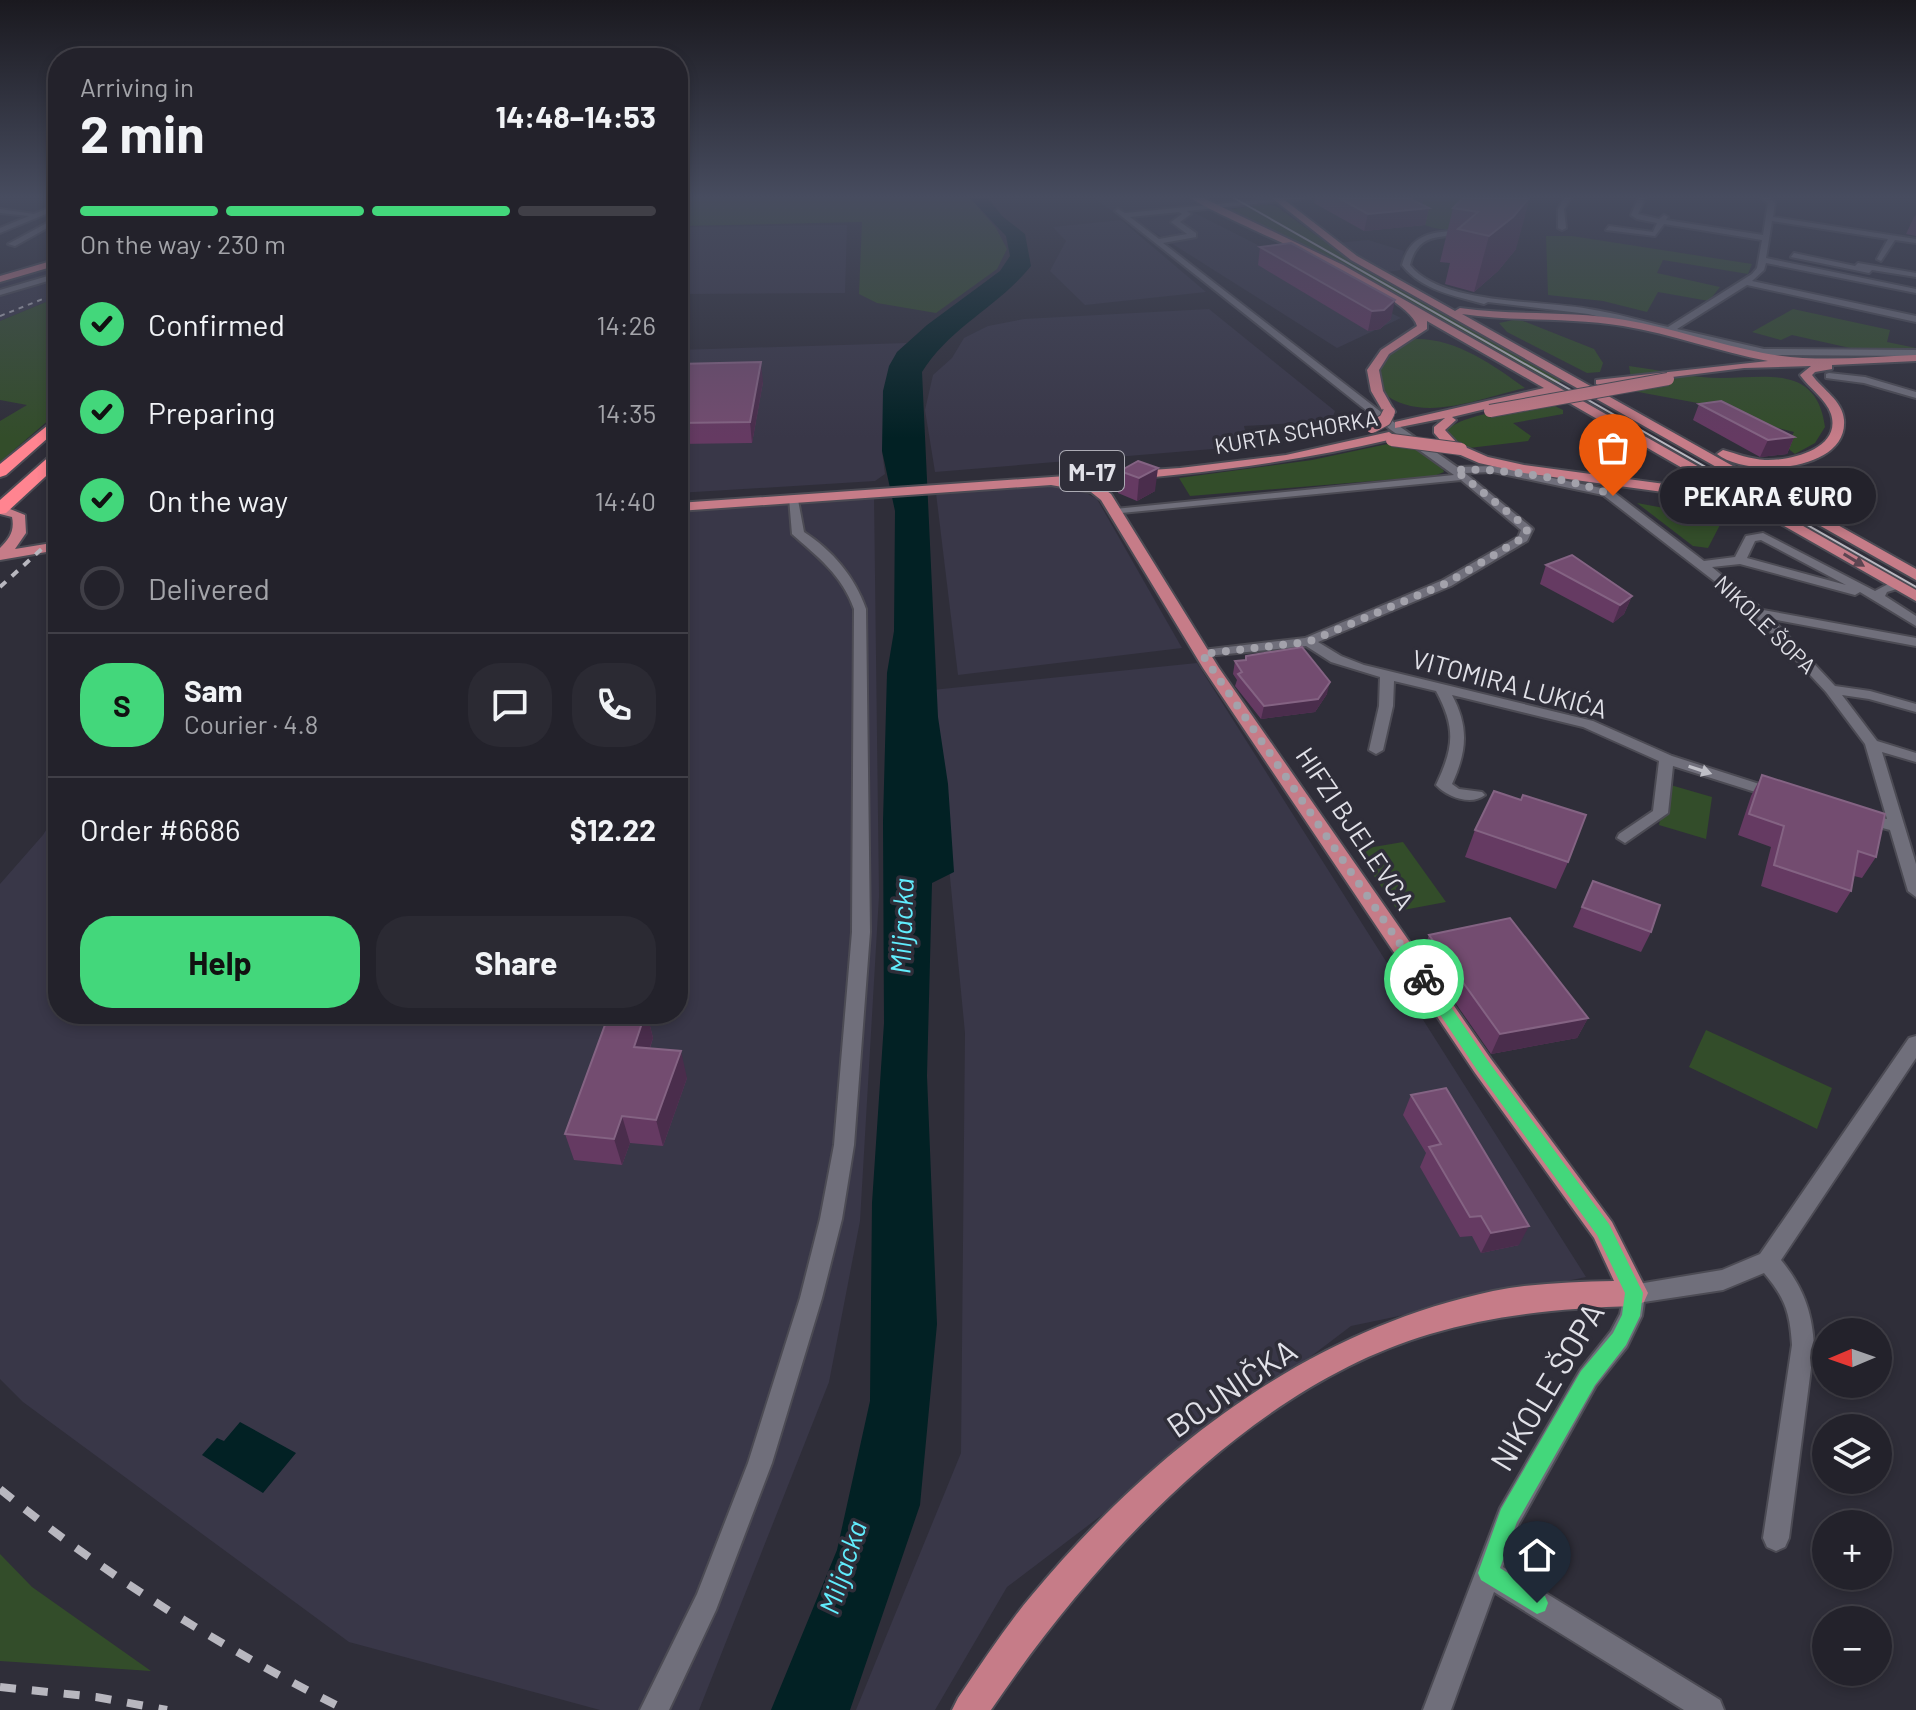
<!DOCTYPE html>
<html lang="en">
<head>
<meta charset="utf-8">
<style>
	:root { --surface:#23222b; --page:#2b2a33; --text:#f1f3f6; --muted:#a3a4a9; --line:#403f47; --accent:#43d77b }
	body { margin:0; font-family:Barlow,sans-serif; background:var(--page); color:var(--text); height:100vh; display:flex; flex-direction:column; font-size:30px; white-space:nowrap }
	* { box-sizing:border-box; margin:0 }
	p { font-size:26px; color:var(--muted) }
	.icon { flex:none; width:44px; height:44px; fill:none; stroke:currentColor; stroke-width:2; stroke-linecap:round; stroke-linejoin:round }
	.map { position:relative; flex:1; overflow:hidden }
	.panel { position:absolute; left:48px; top:48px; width:640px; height:976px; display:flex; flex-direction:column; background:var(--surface); border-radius:32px; box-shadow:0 4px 12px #0003,0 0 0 2px var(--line) }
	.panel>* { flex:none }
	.needle { width:52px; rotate:268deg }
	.controls { position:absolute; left:1812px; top:1318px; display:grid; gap:16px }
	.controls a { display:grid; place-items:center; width:80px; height:80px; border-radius:50%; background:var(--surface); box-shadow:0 4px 12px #0003,0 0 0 2px var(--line); font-size:40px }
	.pin { position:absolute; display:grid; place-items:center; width:68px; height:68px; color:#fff; margin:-82px -34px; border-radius:50% 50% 50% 0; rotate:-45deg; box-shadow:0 0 8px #0007 }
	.pin .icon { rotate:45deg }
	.courier { position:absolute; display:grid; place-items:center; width:80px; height:80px; margin:-40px; border:6px solid #43d77b; border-radius:50%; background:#fff; color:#222; box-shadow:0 2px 10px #0007 }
	.bubble { position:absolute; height:56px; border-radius:28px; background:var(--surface); box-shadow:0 4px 12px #0003,0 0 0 2px var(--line); font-size:26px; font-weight:700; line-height:56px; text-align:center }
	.head em { font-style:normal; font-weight:700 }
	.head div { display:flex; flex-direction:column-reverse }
	.head { display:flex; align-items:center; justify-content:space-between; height:136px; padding:0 32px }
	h1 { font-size:52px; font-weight:700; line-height:60px }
	.bar { display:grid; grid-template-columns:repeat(4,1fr); gap:12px 8px; align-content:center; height:96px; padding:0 32px }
	.bar i { height:10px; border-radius:6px; background:var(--line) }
	.bar .selected { background:var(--accent) }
	.bar p { grid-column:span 4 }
	.line { display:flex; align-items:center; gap:20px; padding:0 32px; border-top:2px solid var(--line) }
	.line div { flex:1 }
	.round { display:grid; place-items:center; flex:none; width:84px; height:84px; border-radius:32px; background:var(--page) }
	ol { padding:0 32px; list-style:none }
	li { display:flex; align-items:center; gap:24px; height:88px }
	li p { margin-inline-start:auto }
	li .icon { padding:8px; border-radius:50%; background:var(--accent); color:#111; stroke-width:4 }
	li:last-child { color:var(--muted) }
	li i { width:44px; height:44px; border:4px solid var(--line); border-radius:50% }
	.primary-button { display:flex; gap:16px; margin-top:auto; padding:16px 32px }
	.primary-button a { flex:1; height:92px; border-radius:32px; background:var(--accent); color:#111; font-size:32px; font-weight:700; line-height:92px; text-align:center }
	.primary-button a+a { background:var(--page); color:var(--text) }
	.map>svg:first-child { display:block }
</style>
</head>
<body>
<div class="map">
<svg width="1916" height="1710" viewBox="0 0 1916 1710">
	<rect width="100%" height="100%" fill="#2f2e39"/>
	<!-- built -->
	<g fill="#393748">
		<path d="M1094,198H1185L1208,209L1193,212L1401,318L1337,348L1130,217L1121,218Z"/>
		<path d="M1121,220L1206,292L1085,305L1050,271L1066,241L1053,227Z"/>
		<path d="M847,225L845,293L678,294V227Z"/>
		<path d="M1368,240L1404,251L1400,270L1388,272L1337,243Z"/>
		<path d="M58,261V297L0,321V279Z"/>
		<path d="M1209,309L1335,411L1331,421L1244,426L1249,446L935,472L925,410L933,375L952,358L964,338L988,326L1024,319Z"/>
		<path d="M907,343L897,352L882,451L885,474L875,481L678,493V350Z"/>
		<path d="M1070,484L1097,499L1182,648L958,675L936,493Z"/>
		<path d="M874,495L879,896L860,1221L829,1382L699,1710H600L349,1642L23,1402L0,1379V884L43,835L58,811V1014H678V507Z"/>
		<path d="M1197,663L1586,1277L1351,1326L1007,1587L935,1710H856L961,1453L965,1033L932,690Z"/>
	</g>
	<!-- green -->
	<g fill="#334d2a">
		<path d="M678,198H970L996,228L1007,249L997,269L936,313L877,303L859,294L862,222L678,226Z"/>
		<path d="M1397,198H1462L1468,203L1476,229C1443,232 1415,231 1397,198Z"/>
		<path d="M1266,204L1276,206L1353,262L1565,381L1550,383L1344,266L1227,210Z"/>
		<path d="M1546,236H1572L1752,264L1748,274L1663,260L1657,273L1720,287L1709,301L1658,292L1647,312L1603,301L1548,295Z"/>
		<path d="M58,297V412L0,462V421L27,405L0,400V321Z"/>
		<path d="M1793,309L1890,330L1887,342L1916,348V350H1859L1792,335L1781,340L1752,332Z"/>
		<path d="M1518,319L1594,349L1603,363L1600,372L1587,373L1507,332L1499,323Z"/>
		<path d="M1415,339C1456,338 1493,365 1525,388C1480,398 1421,425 1382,392L1378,366L1388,353Z"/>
		<path d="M1629,366C1660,370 1692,378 1722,378C1768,378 1817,365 1825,427L1815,443L1795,454L1786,447L1794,432L1743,419L1719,407L1633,391Z"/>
		<path d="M1549,403L1563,410V414L1513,423L1531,436L1528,441L1469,448L1445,433C1455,414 1527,407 1549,403Z"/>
		<path d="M1392,443C1410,444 1438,453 1444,472L1434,476L1190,496L1179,478L1312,460Z"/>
		<path d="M1637,503L1723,519L1708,548L1693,546Z"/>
		<path d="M1667,784L1712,797L1706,839L1659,825Z"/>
		<path d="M1403,842L1446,902L1398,911L1356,850Z"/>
		<path d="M1706,1030L1832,1088L1817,1129L1689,1067Z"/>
		<path d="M0,1554L32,1587L151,1671L0,1661Z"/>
	</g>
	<!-- water -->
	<g fill="#022124">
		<path d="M970,198H988L1002,216L1025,234L1031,266C998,307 951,326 922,372L938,717L948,784L954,872L932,883L927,1076L937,1324L920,1505L850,1710H771L837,1550L870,1401L872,1203L884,1023L883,821L887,673L894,631L895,511L882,451L883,391L889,366L897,352L927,325L1000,271L1010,256L1006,236Z"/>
		<path d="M240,1422L296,1453L263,1493L202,1455L217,1438L224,1441Z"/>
	</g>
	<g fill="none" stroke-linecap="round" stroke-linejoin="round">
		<defs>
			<g id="minor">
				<path d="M1280,198H1309L1187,211L1191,214L1180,222L1196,233V237L1163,243L1399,426L1457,467L1493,466L1611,490L1704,561L1735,557L1746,536L1763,533L1875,591L1892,582H1900V588L1887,592L1885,596L1916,616V626L1860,592L1855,595L1740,564L1712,567L1763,610L1916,638V646L1772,619L1835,686L1870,691L1916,704V712L1869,699L1842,695L1877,741L1916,753V762L1882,752L1916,864V897L1908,891L1890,830L1860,822L1857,818L1865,813L1887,819L1865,744L1826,692L1744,604L1603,495L1493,472L1465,473L1531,527L1533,529L1527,541L1451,586L1318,642L1341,656L1364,665L1593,721L1672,756L1778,790L1781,793L1778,796H1768L1673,766L1668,813L1625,843L1617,838L1619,834L1653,811L1659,761L1583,727L1452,695C1469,727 1467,751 1452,784L1459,789L1482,792L1485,795C1471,806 1447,797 1436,785C1454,747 1456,728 1436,691L1394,681L1393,706L1383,750L1376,754L1369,750L1379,706L1380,677L1331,662L1306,646L1197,657V651L1202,650L1305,638L1443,580L1518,537L1521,530L1461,480L1111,514V510L1115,509L1454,475L1391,430L1115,211L1118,209L1125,213ZM1179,212L1182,214L1171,222L1187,234L1159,239L1130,217ZM1761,540L1846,585L1747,558L1755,541Z"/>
				<path d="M1564,198H1571L1564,209L1566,228L1562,230L1558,228V209Z"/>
				<path d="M1638,198H1645L1638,214L1659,219L1664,215L1668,217L1666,220L1763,235L1768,203L1761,198H1770L1775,202L1773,217L1916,239V243L1895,240L1881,261L1877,259L1888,239L1772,221L1766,258L1916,289V293L1766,263L1764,270L1752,281L1916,316V322L1747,285L1677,329L1764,349L1916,350V356L1764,355L1588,314L1488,302L1484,304C1455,296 1421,290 1402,265C1411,230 1438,232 1468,230L1471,234C1443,238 1418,231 1410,265C1441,305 1541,300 1589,309C1615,313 1642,321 1668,327L1752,274L1757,268L1762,240L1664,224L1655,236L1606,230L1609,226L1653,232L1657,223L1637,219L1631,215Z"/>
				<path d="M58,204V209L0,233V228L29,216L0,213V209L34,214Z"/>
				<path d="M58,217V222L15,246L8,244Z"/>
				<path d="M1794,253L1855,266L1858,263L1916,273V277L1872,270L1869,273L1791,257Z"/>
				<path d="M58,273V278L0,295V290Z"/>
				<path d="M1829,373L1865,377L1916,392V398L1864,383L1826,378V374Z"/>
				<path d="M789,498L798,500L804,532C832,550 855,577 866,609L870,932L854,1145L842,1219L822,1298L772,1463L716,1610L669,1710H640L697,1594L748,1463L800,1298L820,1219L834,1145L852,932L854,609C842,575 818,557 792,534Z"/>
				<path d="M1916,1036V1058L1781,1260C1803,1287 1812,1311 1814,1345L1789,1538L1785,1547L1776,1551L1767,1547L1763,1538L1792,1345C1790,1312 1785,1298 1764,1273L1723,1290L1644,1302L1642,1316L1627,1347L1596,1386L1519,1524L1503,1567L1720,1700L1724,1710H1684L1494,1592L1451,1710H1423L1500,1508L1580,1370L1611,1331L1620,1314L1626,1286L1722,1270L1760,1254L1909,1038Z"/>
			</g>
			<g id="major">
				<path d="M1191,198H1203L1343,265L1916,590V601L1735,498L1729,501L1524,473L1479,463L1449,450L1434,433V427L1445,418L1395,428V422L1544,388L1427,321V329L1389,354L1379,370L1383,391L1395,412L1385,415L1371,391L1367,370L1381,350L1417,326C1408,290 1229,224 1191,198ZM1552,393L1724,492L1524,465L1488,457L1458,444L1445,430L1456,420L1452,417Z"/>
				<path d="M1272,198H1282L1357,256L1455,311L1460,308C1515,316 1570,310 1625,320C1672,328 1717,344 1763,353C1813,363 1865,357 1916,355V361L1832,365V369L1815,372L1812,375C1822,389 1843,401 1844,420C1848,472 1746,478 1717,454L1723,450C1737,454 1750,459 1765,460C1790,461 1842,449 1831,414C1826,399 1809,388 1800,375L1811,366L1744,368L1600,386L1596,384V380L1768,361C1719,352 1672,334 1623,326C1569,317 1515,322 1462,314L1916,569V580L1351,260Z"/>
				<path d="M58,259V265L0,282V276Z"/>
				<path d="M1389,432L1395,436L1393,439C1287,464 1190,475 1082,483L1100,486L1111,494L1219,668L1491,1059L1612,1222L1648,1293L1644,1302L1634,1306C1564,1308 1497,1314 1430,1334C1250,1387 1093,1559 991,1710H952L958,1698C982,1663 1005,1627 1032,1595C1153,1450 1306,1331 1493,1291C1533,1283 1574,1282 1614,1281L1594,1238L1475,1073L1203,668L1101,500L1091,492L1051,485L678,511V503L1180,468L1286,455Z"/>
				<path d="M0,505L25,515L26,533L15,549L58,542V550L0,560V548C9,539 15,531 12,517L0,514Z"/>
			</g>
			<g id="highway">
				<path d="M58,417V429L6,475L0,477V464Z"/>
				<path d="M58,452V465L6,513L0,514V500L52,454Z"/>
			</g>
		</defs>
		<!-- minor casing -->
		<use href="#minor" stroke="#4c4b54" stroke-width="4"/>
		<!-- major casing -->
		<use href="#major" stroke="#4c4b54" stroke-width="4"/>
		<!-- highway casing -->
		<use href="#highway" stroke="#4c4b54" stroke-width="4"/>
		<!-- minor -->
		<use href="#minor" fill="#706f7b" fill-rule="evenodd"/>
		<!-- major -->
		<use href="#major" fill="#c67c88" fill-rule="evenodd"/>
		<!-- highway -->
		<use href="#highway" fill="#ff8490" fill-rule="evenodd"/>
		<!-- tram -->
		<path stroke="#b8b7bf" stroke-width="2" d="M1234,198L1916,587"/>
		<!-- rail-far2 -->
		<path stroke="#b8b7bf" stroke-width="2" stroke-dasharray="5 5" stroke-linecap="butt" d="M0,316L58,293"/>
		<!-- rail-far1 -->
		<path stroke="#b8b7bf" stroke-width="4" stroke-dasharray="8 8" stroke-linecap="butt" d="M0,587L58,534"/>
		<!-- rail -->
		<g stroke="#b8b7bf" stroke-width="8" stroke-dasharray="16 16" stroke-linecap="butt">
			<path d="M0,1489C107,1577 222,1648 346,1710"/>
			<path d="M0,1687L96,1697L167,1710"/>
		</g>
		<defs>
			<g id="major-bridge">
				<path d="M1490,411L1668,379"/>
				<path d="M1372,427L1385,420L1389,412"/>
				<path d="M1392,440L1461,449"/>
			</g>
		</defs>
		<!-- major-bridge casing -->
		<use href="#major-bridge" stroke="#4c4b54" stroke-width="14" stroke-linecap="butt"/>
		<!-- major-bridge -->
		<use href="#major-bridge" stroke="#c67c88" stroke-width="12"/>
	</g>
	<!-- wall -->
	<g fill="#653a62">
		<path d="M1315,198H1423L1422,205L1429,208L1425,225L1364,231L1314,203Z"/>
		<path d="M1463,198L1516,249L1498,271L1474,292L1445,284L1450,263L1440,262L1453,208Z"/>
		<path d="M1916,215V236L1906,234L1914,217Z"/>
		<path d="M1260,247L1391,319L1380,329L1368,331L1258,265Z"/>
		<path d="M678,364L763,382L752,443L678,444Z"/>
		<path d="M1699,404L1794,437L1787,454L1760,457L1693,420Z"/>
		<path d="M1138,461L1155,491L1137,501L1118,493L1120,471Z"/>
		<path d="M1546,565L1632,596L1624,614L1613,623L1540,584Z"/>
		<path d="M1246,656L1327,694L1315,712L1261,719L1235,686L1237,680L1233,674L1235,661L1245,660Z"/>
		<path d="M1762,775L1876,857L1862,878L1854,876L1851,891L1837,913L1761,886L1771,847L1738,835L1751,796Z"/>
		<path d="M1475,830L1568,862L1556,889L1465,857Z"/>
		<path d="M1593,881L1651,932L1641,952L1573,927Z"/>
		<path d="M1429,935L1588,1018L1577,1038L1491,1054L1422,955Z"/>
		<path d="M609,1014H647L653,1038L650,1048L687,1078L663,1146L630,1143L622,1165L574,1160L565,1134Z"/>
		<path d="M1411,1095L1519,1245L1481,1253L1472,1236L1460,1237L1420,1167L1426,1153L1403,1115Z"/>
	</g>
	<!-- shaded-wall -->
	<g fill="#4a2d4c">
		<path d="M1404,198H1423L1421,209L1429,208L1425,225L1364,231L1368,214Z"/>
		<path d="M1529,198H1530L1516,249L1498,271L1474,292L1489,236Z"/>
		<path d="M1395,300L1391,319L1380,329L1368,331L1372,311Z"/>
		<path d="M761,362L763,382L752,443L750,422Z"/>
		<path d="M1794,437L1787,454L1760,457L1768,440Z"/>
		<path d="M1158,468L1155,491L1137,501L1139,478Z"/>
		<path d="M1632,596L1624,614L1613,623L1620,605Z"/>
		<path d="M1330,682L1327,694L1315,712L1261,719L1264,706Z"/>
		<path d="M645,1014H647L653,1038L641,1073L634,1047Z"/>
		<path d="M1588,1018L1577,1038L1491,1054L1500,1034Z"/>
		<path d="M681,1051L687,1078L663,1146L656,1120Z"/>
		<path d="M622,1116L630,1143L622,1165L614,1139Z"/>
		<path d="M1529,1226L1519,1245L1481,1253L1491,1233Z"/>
	</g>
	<!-- building -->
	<g fill="#734c70" stroke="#846383" stroke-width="2">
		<path d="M1339,198H1409L1429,208L1368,214Z"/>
		<path d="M1463,198H1529L1513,217L1489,236L1458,229L1478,212L1453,208Z"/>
		<path d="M1291,243L1395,300L1384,310L1372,311L1260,247Z"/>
		<path d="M761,362L750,422L678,423V364Z"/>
		<path d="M1721,401L1794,437L1768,440L1699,404Z"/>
		<path d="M1138,461L1158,468L1139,478L1120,471Z"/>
		<path d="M1572,555L1632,596L1620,605L1546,565Z"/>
		<path d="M1302,647L1330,682L1318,699L1264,706L1238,674L1242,672L1235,661L1246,660V656Z"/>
		<path d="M1762,775L1885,814L1876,857L1858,851L1851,891L1774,865L1784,826L1749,814Z"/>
		<path d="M1494,791L1521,800L1523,795L1586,815L1568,862L1475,830Z"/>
		<path d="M1593,881L1660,905L1651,932L1582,907Z"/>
		<path d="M1510,918L1588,1018L1500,1034L1429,935Z"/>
		<path d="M609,1014H645L634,1047L681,1051L656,1120L622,1116L614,1139L565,1134Z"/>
		<path d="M1446,1088L1529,1226L1491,1233L1481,1216L1470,1217L1429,1147L1441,1144L1411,1095Z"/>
	</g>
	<!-- one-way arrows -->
	<defs><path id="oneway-solid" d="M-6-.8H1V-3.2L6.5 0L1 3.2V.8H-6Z" transform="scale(2)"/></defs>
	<use fill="#5c4551" href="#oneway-solid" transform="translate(1854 560) rotate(31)"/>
	<use fill="#bfbfc7" href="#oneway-solid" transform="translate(1700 770) rotate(18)"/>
	<!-- sky -->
	<linearGradient id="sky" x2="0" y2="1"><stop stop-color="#1a191f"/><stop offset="0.45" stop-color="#474c5f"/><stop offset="1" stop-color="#474c5f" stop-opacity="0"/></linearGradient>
	<rect width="1916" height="438" fill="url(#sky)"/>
	<!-- route -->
	<path fill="#43d77b" d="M1424,974L1429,975L1488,1061L1609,1224L1643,1293L1640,1316L1626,1345L1595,1385L1517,1522L1500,1568L1545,1596L1548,1603L1545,1611L1537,1614L1481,1580L1478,1573L1501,1509L1581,1371L1613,1333L1622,1315L1625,1293L1597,1235L1477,1070L1419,983V975Z"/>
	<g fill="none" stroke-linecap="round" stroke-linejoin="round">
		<!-- done -->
		<path stroke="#a3a2ab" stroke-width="8" stroke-dasharray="0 14.4" d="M1424,979L1202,654L1308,642L1447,583L1526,536L1527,529L1520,522L1455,470C1491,467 1582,479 1613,496"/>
	</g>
	<g text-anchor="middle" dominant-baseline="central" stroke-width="7" stroke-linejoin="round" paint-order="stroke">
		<!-- far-street labels -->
		<g font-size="22" fill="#e1e1e8" stroke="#2f2e39">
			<text transform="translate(1296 431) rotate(-10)">KURTA SCHORKA</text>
			<text transform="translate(1766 624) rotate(44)">NIKOLE ŠOPA</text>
		</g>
		<!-- shield labels -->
		<rect fill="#2f2e39" stroke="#acabb4" stroke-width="2" x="1060" y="451" width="64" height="40" rx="6"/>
		<g font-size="24" font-weight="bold" fill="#e1e1e8">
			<text x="1092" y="471">M-17</text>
		</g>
		<!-- street labels -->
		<g font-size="26" fill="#e1e1e8" stroke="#2f2e39">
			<text transform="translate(1510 683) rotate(15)">VITOMIRA LUKIĆA</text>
			<text transform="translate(1356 828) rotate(56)">HIFZI BJELEVCA</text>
		</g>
		<!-- water labels -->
		<g font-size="28" font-style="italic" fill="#61edfd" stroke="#2f2e39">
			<text transform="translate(901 926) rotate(-88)">Miljacka</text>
			<text transform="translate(842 1567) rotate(-72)">Miljacka</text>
		</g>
		<!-- near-street labels -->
		<g font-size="32" fill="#e1e1e8" stroke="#2f2e39">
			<text transform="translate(1546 1386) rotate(-59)">NIKOLE ŠOPA</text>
			<text transform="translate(1231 1387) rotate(-34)">BOJNIČKA</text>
		</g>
	</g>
</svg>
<div class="controls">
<a><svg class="needle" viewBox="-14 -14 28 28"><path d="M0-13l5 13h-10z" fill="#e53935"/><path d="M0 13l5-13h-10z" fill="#a3a4a9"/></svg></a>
<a><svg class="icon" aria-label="layers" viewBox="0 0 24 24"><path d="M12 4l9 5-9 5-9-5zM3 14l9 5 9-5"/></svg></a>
<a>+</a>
<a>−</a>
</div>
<div class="pin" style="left:1613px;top:496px;background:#ea580c"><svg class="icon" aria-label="bag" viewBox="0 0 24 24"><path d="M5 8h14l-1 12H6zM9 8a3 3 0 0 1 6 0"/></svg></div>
<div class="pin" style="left:1537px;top:1603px;background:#1f2937"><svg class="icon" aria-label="home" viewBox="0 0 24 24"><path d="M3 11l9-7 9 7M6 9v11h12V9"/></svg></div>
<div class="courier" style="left:1424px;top:979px"><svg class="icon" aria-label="bike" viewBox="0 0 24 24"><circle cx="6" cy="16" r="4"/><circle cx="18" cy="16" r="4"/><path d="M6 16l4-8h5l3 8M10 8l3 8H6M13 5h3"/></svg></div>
<div class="bubble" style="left:1660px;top:468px;width:216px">PEKARA €URO</div>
<section class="panel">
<div class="head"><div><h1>2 min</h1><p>Arriving in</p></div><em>14:48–14:53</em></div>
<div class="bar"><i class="selected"></i><i class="selected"></i><i class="selected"></i><i></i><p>On the way · 230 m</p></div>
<ol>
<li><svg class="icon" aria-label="check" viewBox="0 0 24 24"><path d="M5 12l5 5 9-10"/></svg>Confirmed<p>14:26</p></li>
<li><svg class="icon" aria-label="check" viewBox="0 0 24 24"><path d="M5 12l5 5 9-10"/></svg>Preparing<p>14:35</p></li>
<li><svg class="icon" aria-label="check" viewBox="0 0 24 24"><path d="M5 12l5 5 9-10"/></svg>On the way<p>14:40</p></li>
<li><i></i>Delivered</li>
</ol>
<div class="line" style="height:144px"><b class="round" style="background:var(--accent);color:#111">S</b><div><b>Sam</b><p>Courier · 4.8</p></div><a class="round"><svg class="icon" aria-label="chat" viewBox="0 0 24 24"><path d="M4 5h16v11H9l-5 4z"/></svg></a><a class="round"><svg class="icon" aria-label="phone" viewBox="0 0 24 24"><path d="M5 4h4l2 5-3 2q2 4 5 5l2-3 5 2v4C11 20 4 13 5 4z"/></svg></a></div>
<div class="line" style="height:104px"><div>Order #6686</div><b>$12.22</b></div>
<div class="primary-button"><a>Help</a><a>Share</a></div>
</section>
</div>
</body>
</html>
